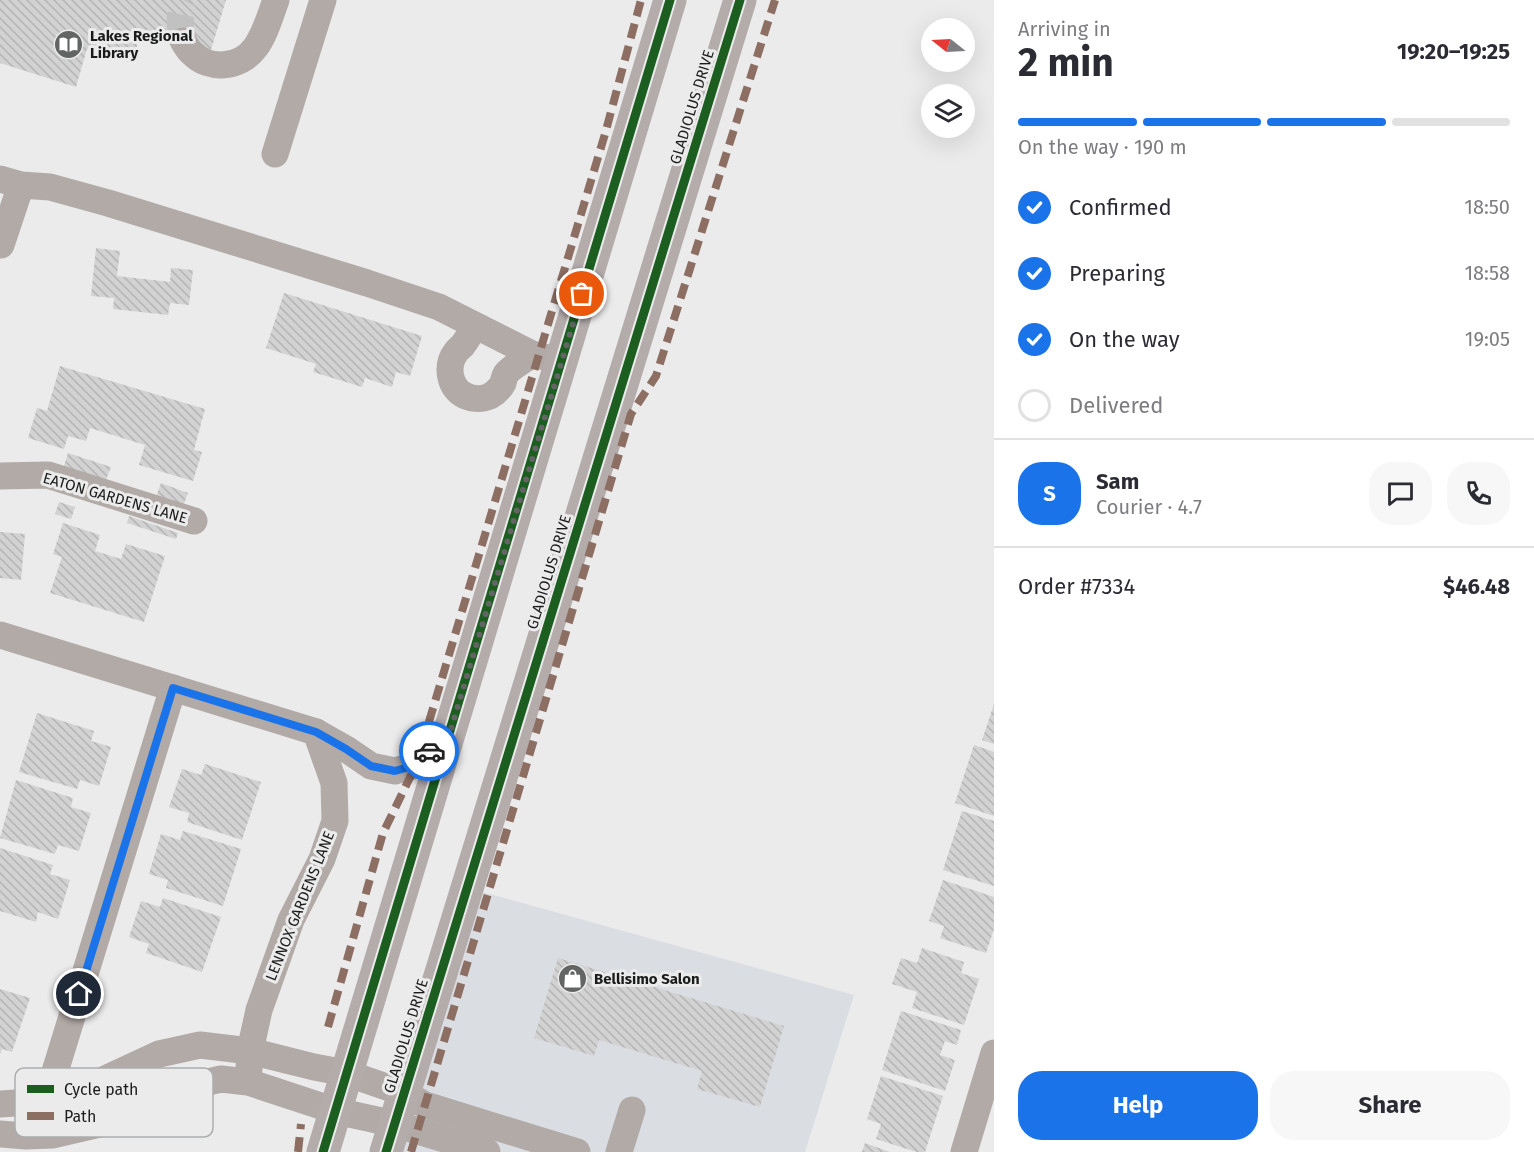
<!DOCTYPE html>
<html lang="en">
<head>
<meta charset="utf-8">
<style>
	:root { --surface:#fff; --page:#f7f7f7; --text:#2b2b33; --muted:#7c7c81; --line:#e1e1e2; --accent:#1a73e8 }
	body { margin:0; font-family:"Fira Sans",sans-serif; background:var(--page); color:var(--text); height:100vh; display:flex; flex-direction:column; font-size:22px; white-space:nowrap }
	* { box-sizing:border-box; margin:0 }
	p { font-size:20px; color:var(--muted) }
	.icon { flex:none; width:33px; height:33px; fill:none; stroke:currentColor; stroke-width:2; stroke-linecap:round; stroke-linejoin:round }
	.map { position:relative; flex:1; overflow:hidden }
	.sheet { display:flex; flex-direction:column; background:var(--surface); width:540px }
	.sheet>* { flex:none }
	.needle { width:39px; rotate:288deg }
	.controls { position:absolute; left:921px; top:18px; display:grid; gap:12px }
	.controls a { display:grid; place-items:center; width:54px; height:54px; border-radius:50%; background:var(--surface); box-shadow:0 6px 24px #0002; font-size:30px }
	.pin { position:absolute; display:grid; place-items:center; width:51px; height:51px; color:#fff; margin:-26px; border:3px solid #fff; border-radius:50%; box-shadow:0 2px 6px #0007 }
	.courier { position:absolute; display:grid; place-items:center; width:60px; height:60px; margin:-30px; border:4px solid #1a73e8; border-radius:50%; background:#fff; color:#222; box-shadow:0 2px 8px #0007 }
	.headline em { font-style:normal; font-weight:700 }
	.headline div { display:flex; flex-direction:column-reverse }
	.headline { display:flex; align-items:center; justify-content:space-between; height:102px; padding:0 24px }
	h1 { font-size:39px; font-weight:700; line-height:45px }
	.bar { display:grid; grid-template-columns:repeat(4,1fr); gap:9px 6px; align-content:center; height:72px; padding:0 24px }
	.bar i { height:8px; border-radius:4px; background:var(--line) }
	.bar .active { background:var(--accent) }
	.bar p { grid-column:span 4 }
	.line { display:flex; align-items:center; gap:15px; padding:0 24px; border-top:2px solid var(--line) }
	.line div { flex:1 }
	.round { display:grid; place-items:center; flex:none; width:63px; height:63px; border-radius:24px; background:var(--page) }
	ol { padding:0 24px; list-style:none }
	li { display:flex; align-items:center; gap:18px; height:66px }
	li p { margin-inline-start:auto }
	li .icon { padding:6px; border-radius:50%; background:var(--accent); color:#fff; stroke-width:4 }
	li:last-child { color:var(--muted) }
	li i { width:33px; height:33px; border:3px solid var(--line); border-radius:50% }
	.action { display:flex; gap:12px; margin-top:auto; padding:12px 24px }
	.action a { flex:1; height:69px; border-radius:24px; background:var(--accent); color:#fff; font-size:24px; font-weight:700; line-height:69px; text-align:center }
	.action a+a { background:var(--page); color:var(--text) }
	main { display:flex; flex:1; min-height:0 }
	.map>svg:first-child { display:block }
</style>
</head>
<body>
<main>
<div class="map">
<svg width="994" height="1152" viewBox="0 0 994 1152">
	<defs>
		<pattern id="building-back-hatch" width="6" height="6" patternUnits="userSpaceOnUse" patternTransform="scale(1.5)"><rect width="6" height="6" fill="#d2d2d2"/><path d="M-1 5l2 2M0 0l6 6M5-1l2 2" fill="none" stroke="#b4b4b4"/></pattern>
	</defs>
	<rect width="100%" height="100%" fill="#ebebec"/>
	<!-- built -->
	<path fill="#dadde2" d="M479,891L854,995L805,1152H399Z"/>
	<!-- building -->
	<g fill="url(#building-back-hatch)">
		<path d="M0,0H226L211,50L142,29L132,63L87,49L76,87L0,63Z"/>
		<path d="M96,248L120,251L117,276L170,282L171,268L193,270L189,305L170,303L168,315L113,309L114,298L91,296Z"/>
		<path d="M284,293L422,336L410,376L396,372L392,387L365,378L362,387L313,372L316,364L266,348Z"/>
		<path d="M60,366L205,409L194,450L202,452L193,481L139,465L145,445L90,428L86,441L68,436L64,449L28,438L37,408L47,411Z"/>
		<path d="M68,453L111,467L104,485L62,472Z"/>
		<path d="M161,483L188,493L182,509L155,500Z"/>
		<path d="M59,502L75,507L71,519L55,514Z"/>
		<path d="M129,516L178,533L176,539L127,523Z"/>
		<path d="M63,523L100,535L95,551L121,559L126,544L165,556L144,622L50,593L62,557L53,554Z"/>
		<path d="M0,532L25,534L21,580L0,578Z"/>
		<path d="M994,704V744L982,740Z"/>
		<path d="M37,713L94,731L91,741L111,747L99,786L80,780L77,789L19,772Z"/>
		<path d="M974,745L994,752V816L955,803Z"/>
		<path d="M205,764L261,782L242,840L187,822L189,813L169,807L182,769L201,775Z"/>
		<path d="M16,780L73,798L71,807L91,813L79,851L58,845L55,854L0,838Z"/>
		<path d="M962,811L994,821V886L943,870Z"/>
		<path d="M183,831L241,849L223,906L166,888L168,880L149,874L161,834L180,840Z"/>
		<path d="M0,848L53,865L50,874L70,880L58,919L38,912L36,922L0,911Z"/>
		<path d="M943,880L994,897V929L986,953L940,938L944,926L929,921Z"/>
		<path d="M163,898L221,917L202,972L146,953L149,944L129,937L141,901L160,907Z"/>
		<path d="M922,948L964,962L961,973L979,979L964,1025L912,1008L917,992L892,984L901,958L917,963Z"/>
		<path d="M558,958L784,1026L760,1107L697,1089L702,1071L599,1040L594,1056L534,1038Z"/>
		<path d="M0,989L30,998L12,1052L2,1049L0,1054Z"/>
		<path d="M901,1011L961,1030L957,1045L945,1041L940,1055L955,1060L945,1091L882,1070Z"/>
		<path d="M881,1076L943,1096L925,1152H916L876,1139L881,1124L867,1119Z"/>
		<path d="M865,1143L890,1152H862Z"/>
	</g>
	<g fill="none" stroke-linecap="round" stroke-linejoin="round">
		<!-- minor-tunnel -->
		<path stroke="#c1c1c2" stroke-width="27" stroke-dasharray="27 14" stroke-linecap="butt" d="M183,41C179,26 178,14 187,0"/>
		<!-- minor -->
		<g stroke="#b1aaa7" stroke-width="27">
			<path d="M183,41C186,45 188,50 192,53C209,71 240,68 255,48C265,35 270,16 276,0"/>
			<path d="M275,154L323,0"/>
			<path d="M0,179L21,185L50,187L108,203L367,283L439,307L532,354L561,361"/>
			<path d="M0,245H1L21,185"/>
			<path d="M475,326C471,332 467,340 462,346C460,348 457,350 456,352C446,365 449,385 462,394C470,399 481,400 490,396C495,393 500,389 503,383C504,380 504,377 506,374C510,368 526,359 532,354"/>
			<path d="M0,476L48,475L194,521"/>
			<path d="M0,635L316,732L346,749L371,766L395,771L416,765L451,730"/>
			<path d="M249,1069L250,1051L259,1010L291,920L322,859L335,821L334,783L316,732"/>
			<path d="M0,1104L46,1101L88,1087L159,1054L200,1045L250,1051L314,1067L346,1073L404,1093L425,1105L577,1152"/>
			<path d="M48,1114L46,1101L173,688"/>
			<path d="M0,1134L26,1136L52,1135L104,1123L182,1088L221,1079L248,1082L336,1111L395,1124L487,1152"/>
			<path d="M619,1152L632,1110"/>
			<path d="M964,1152L994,1053"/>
		</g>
		<!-- major -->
		<g stroke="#b4abab" stroke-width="33">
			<path d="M323,1152L670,0"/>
			<path d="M386,1152L740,0"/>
		</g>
		<!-- quiet -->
		<g stroke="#8d6e63" stroke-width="8" stroke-dasharray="15 8" stroke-linecap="butt">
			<path d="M328,1027L383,833L416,765L605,134L641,0"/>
			<path d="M298,1152L301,1124"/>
			<path d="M411,1152L631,414L656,376L775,0"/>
		</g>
		<defs>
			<g id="cycleway">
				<path d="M323,1152L670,0"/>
				<path d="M386,1152L740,0"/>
			</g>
		</defs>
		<!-- cycleway casing -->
		<use href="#cycleway" stroke="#ebebec" stroke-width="13"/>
		<!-- cycleway -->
		<use href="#cycleway" stroke="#1b5e20" stroke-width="9"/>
	</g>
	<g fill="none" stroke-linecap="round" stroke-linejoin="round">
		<!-- done -->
		<path stroke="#636464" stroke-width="6" stroke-dasharray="0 10.8" d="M429,751L451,729L582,294"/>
		<!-- route -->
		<path stroke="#1a73e8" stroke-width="8" d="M79,994L173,688L316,732L346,749L371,766L395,771L416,765L429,751"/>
	</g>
	<!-- icons -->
	<defs>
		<symbol id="library-disc" viewBox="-11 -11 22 22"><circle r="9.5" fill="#636464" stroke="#ebebec"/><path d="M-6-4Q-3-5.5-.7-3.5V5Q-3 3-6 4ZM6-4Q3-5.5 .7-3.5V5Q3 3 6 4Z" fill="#fff"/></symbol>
		<symbol id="shop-disc" viewBox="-11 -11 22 22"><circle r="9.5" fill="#636464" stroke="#ebebec"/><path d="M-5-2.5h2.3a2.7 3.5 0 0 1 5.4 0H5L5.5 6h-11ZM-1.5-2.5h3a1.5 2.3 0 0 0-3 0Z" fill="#fff"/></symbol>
	</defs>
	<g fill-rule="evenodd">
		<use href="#library-disc" x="52" y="28" width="33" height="33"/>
		<use href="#shop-disc" x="556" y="962" width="33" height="33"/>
	</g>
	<g text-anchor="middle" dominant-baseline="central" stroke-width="6" stroke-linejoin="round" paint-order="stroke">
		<!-- poi labels -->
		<g font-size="15" font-weight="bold" fill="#1a1b1b" stroke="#ebebec" text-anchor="start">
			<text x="90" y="36">Lakes Regional<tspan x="90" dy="17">Library</tspan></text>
			<text x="594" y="979">Bellisimo Salon</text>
		</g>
		<!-- street labels -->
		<g font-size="15" fill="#1a1b1b" stroke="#ebebec">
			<text transform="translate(692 107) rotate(-73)">GLADIOLUS DRIVE</text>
			<text transform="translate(115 498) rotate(16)">EATON GARDENS LANE</text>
			<text transform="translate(549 572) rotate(-73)">GLADIOLUS DRIVE</text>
			<text transform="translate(300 906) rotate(-68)">LENNOX GARDENS LANE</text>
			<text transform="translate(406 1036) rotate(-73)">GLADIOLUS DRIVE</text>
		</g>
	</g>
	<!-- legend -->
	<rect x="15" y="1068" width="198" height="69" rx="9" fill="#ebebec" stroke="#acadad" stroke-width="1.5"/>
	<rect x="27" y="1085" width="27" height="8" fill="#1b5e20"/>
	<rect x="27" y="1112" width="27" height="8" fill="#8d6e63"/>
	<g font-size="16" fill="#1a1b1b">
		<text x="64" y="1095">Cycle path</text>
		<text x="64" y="1122">Path</text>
	</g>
</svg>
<div class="controls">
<a><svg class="needle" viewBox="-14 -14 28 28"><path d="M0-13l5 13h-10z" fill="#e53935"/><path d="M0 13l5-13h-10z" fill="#7c7c81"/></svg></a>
<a><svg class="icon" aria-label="layers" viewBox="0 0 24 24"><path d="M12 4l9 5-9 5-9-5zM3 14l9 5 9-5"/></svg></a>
</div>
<div class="pin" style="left:582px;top:294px;background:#ea580c"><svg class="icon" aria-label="bag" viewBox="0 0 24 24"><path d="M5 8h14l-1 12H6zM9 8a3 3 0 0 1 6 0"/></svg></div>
<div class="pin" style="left:79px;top:994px;background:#1f2937"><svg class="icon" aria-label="home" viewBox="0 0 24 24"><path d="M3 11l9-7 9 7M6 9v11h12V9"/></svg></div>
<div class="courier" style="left:429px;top:751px"><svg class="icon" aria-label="car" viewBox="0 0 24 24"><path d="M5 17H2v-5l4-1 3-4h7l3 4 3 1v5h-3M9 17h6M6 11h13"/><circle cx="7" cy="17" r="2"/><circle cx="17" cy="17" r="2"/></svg></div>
</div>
<section class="sheet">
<div class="headline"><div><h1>2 min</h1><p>Arriving in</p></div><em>19:20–19:25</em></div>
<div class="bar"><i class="active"></i><i class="active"></i><i class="active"></i><i></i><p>On the way · 190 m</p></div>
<ol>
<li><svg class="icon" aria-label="check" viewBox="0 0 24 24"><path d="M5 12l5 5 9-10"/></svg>Confirmed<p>18:50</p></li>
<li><svg class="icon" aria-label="check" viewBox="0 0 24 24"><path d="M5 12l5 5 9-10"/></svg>Preparing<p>18:58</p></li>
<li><svg class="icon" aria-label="check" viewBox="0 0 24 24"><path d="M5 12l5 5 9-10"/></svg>On the way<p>19:05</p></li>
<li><i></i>Delivered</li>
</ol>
<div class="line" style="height:108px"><b class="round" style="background:var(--accent);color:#fff">S</b><div><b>Sam</b><p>Courier · 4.7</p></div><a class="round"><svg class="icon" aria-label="chat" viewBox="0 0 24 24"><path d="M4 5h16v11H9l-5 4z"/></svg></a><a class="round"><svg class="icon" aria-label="phone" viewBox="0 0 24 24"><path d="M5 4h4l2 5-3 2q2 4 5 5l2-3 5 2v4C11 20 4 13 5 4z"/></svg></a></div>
<div class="line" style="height:78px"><div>Order #7334</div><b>$46.48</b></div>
<div class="action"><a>Help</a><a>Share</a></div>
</section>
</main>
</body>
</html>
